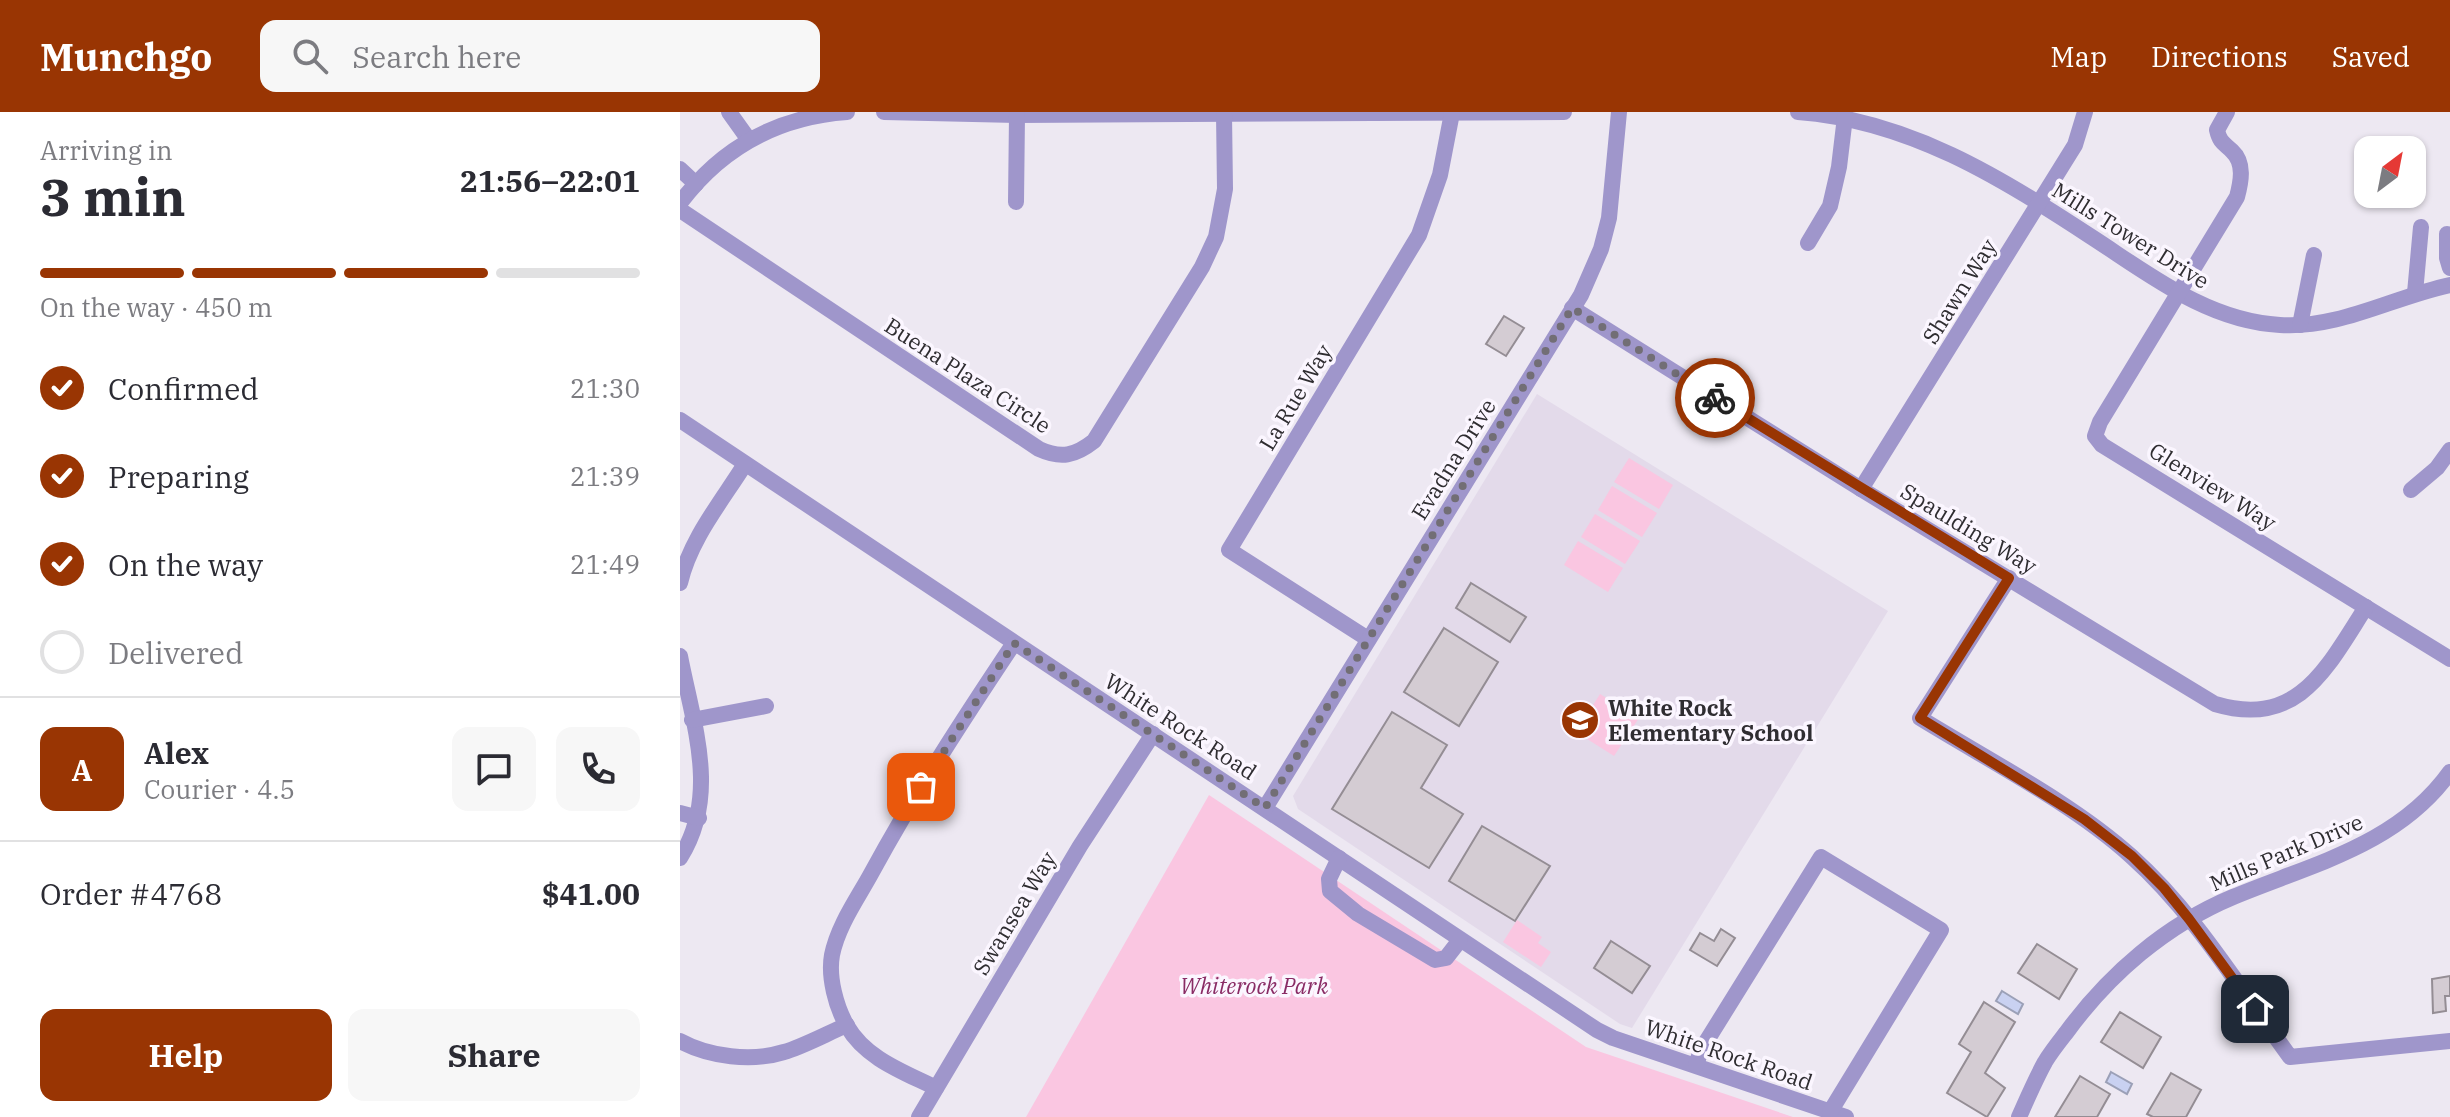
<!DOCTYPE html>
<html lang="en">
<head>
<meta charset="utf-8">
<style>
	:root { --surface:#fff; --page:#f7f7f7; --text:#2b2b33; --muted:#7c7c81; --line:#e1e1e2; --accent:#993503 }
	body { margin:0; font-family:"IBM Plex Serif",serif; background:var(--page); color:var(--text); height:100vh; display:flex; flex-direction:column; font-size:30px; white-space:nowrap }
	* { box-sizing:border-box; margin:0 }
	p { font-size:26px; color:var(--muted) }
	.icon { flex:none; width:44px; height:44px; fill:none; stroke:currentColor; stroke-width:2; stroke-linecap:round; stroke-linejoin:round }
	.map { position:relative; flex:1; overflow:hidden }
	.sheet { display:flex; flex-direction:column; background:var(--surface); width:680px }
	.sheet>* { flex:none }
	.needle { width:52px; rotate:32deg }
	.controls { position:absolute; left:1674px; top:24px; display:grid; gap:16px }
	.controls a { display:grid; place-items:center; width:72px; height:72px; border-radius:16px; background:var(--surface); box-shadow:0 2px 6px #0004; font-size:40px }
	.pin { position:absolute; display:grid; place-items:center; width:68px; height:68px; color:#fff; margin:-34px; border-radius:16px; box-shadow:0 4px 12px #0006 }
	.courier { position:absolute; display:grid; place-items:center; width:80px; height:80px; margin:-40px; border:6px solid #993503; border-radius:50%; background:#fff; color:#222; box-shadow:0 2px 10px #0007 }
	.overview em { font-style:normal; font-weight:700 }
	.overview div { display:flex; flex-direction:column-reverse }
	.overview { display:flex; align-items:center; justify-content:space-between; height:136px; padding:0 40px }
	h1 { font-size:52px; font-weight:700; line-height:60px }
	.bar { display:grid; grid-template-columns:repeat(4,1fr); gap:12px 8px; align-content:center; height:96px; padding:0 40px }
	.bar i { height:10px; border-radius:6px; background:var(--line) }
	.bar .selected { background:var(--accent) }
	.bar p { grid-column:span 4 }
	.line { display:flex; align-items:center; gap:20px; padding:0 40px; border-top:2px solid var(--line) }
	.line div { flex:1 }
	.round { display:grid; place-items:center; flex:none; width:84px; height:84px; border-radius:16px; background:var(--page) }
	ol { padding:0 40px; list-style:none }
	li { display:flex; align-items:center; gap:24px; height:88px }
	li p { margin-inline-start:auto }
	li .icon { padding:8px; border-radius:50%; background:var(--accent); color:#fff; stroke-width:4 }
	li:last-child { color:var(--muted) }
	li i { width:44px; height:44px; border:4px solid var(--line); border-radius:50% }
	.cta { display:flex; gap:16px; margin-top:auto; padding:16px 40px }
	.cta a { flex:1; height:92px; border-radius:16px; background:var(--accent); color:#fff; font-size:32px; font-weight:700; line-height:92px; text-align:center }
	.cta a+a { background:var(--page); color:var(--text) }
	header { display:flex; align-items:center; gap:48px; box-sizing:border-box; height:112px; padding:0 40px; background:var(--accent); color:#fff }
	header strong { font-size:38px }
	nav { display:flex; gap:44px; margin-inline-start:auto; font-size:28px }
	.search { width:560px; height:72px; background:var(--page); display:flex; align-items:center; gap:20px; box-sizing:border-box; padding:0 28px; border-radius:16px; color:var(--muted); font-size:30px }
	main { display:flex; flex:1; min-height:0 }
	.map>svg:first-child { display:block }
</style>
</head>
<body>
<header>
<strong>Munchgo</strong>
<div class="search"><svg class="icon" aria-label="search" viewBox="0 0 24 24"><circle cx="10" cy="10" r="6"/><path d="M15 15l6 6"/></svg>Search here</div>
<nav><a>Map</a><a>Directions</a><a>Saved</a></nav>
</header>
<main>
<section class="sheet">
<div class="overview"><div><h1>3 min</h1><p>Arriving in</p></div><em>21:56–22:01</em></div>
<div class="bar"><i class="selected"></i><i class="selected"></i><i class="selected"></i><i></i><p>On the way · 450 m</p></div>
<ol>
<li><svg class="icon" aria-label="check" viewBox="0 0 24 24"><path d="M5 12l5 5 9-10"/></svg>Confirmed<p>21:30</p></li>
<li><svg class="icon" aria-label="check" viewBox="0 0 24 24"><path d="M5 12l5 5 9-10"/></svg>Preparing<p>21:39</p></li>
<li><svg class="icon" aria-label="check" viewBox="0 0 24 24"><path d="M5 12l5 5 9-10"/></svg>On the way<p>21:49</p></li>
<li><i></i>Delivered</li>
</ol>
<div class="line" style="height:144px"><b class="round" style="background:var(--accent);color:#fff">A</b><div><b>Alex</b><p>Courier · 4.5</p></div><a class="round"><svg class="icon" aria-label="chat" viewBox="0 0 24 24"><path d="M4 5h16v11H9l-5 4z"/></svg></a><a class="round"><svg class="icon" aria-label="phone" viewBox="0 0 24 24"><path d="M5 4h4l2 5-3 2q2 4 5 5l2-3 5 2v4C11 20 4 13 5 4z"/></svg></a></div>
<div class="line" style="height:104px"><div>Order #4768</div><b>$41.00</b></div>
<div class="cta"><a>Help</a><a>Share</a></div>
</section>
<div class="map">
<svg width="1770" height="1005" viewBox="0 0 1770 1005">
	<rect width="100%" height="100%" fill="#ede8f2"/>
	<!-- built -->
	<path fill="#e3daea" d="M857,282L1208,499L952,916L940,912L618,697L613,684Z"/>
	<!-- green -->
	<g fill="#fac6e1">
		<path d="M949,346L993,373L979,397L934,370Z"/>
		<path d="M932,374L977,401L962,425L918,398Z"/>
		<path d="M915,402L960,429L945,452L901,425Z"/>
		<path d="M898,429L943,456L928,480L884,453Z"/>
		<path d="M920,582L959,606L934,644L896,620Z"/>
		<path d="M529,683L906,935L1113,1005H346Z"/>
		<path d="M837,808L862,825L858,831L871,840L861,855L823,830Z"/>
	</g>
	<!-- water -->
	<g fill="#c9d1f1" stroke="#9ba0b7" stroke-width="2">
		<path d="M1322,879L1343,892L1338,902L1316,889Z"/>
		<path d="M1431,960L1452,972L1447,982L1426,970Z"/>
	</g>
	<!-- building -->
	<g fill="#d4ccd3" stroke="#948d94" stroke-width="2">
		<path d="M824,204L844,216L826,244L806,232Z"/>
		<path d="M791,471L846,505L830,530L776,496Z"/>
		<path d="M764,516L818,550L779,614L724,580Z"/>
		<path d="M712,600L767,633L741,676L783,702L749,756L652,697Z"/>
		<path d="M802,714L870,754L835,809L769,769Z"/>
		<path d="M1041,817L1055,826L1037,854L1010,838L1020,821L1034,829Z"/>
		<path d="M931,829L970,854L952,881L914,856Z"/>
		<path d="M1357,832L1397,857L1379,887L1338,861Z"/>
		<path d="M1770,864V884H1765L1766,899L1753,901L1752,867Z"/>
		<path d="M1304,890L1335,910L1305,961L1325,976L1307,1005L1267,981L1291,940L1279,932Z"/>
		<path d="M1440,900L1481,925L1463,956L1421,930Z"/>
		<path d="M1491,961L1521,978L1506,1005H1473L1467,1002Z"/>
		<path d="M1400,964L1430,982L1417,1005H1375Z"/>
	</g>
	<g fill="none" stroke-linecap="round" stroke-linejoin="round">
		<!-- minor -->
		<g stroke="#9f96cb" stroke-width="16">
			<path d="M49,0L69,28"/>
			<path d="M204,0L337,3L884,0"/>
			<path d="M1118,0C1227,8 1321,65 1410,124C1469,162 1527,209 1600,213C1659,217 1713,185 1770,173"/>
			<path d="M1547,0L1537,18C1540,31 1544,31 1552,39C1565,51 1561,70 1557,85L1420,310L1415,324L1422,333L1770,547"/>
			<path d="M0,57L16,72"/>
			<path d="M336,90L337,3"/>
			<path d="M0,91C42,35 98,5 167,0"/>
			<path d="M0,98L359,337C381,347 395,344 414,329L522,155L536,125L545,77L544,2"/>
			<path d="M1767,122V146L1770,156"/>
			<path d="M1128,131L1150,94L1159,55L1165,5"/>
			<path d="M1735,181L1741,115"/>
			<path d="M892,196L1181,377L1535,592C1619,617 1647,555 1686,495"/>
			<path d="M1620,213L1634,143"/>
			<path d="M0,308L917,918L933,926L1166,1005"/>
			<path d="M1181,377L1395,33L1405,0"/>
			<path d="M1731,378L1757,356L1770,338"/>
			<path d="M1329,466L1240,606C1308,648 1392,691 1451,744C1514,800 1560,877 1610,945L1770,929"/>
			<path d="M0,471C10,427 42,389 65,352"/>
			<path d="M688,527L549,438L739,123L760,63L772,1"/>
			<path d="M0,544C13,612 40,683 0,746"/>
			<path d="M12,608L86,594"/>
			<path d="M585,696L901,183L921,137L929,106L939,0"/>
			<path d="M0,701L19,706"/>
			<path d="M659,746L649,767L650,779L678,802L755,848L766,846L780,828"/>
			<path d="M0,929C29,945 72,950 104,940C122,935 148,921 167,913"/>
			<path d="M1016,953L1021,938L1141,745L1261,818L1150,1000"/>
			<path d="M256,976C224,960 186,947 167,914C156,895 148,865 152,843C158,813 178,786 192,760C235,681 284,606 334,531"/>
			<path d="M239,1005L400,734L473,622"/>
			<path d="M1339,1005C1347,987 1355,968 1365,950C1371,940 1379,930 1386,921C1429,862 1486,813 1553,785C1632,752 1718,733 1770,660"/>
		</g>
	</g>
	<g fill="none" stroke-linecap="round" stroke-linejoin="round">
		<!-- done -->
		<path stroke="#726e75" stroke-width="8" stroke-dasharray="0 14.4" d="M241,675L334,531L585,696L892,196L1035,286"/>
		<!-- route -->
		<path stroke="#993503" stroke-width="10" d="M1035,286L1329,466L1240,606L1404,707L1452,744L1484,776L1509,807L1575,897"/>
	</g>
	<!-- icons -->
	<defs>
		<symbol id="school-disc" viewBox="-11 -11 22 22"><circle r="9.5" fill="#993503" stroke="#fbf6ff"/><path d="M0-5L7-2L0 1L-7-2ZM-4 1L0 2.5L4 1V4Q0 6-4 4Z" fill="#fff"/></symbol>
	</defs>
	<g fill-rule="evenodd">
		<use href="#school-disc" x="878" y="586" width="44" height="44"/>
	</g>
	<g text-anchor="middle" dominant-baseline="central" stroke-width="7" stroke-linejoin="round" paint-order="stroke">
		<!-- street labels -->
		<g font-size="22" fill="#2f2d31" stroke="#fbf6ff">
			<text transform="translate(1451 123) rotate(32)">Mills Tower Drive</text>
			<text transform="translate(1279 179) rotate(-58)">Shawn Way</text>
			<text transform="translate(288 263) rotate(33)">Buena Plaza Circle</text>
			<text transform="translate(615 285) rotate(-59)">La Rue Way</text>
			<text transform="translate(773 347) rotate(-58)">Evadna Drive</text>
			<text transform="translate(1533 374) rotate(32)">Glenview Way</text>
			<text transform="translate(1289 416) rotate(31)">Spaulding Way</text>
			<text transform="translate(501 614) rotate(33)">White Rock Road</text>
			<text transform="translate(1606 740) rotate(-23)">Mills Park Drive</text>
			<text transform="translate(334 801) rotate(-59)">Swansea Way</text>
			<text transform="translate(1049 942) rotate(19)">White Rock Road</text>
		</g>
		<!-- poi labels -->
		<g font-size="22" font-weight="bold" fill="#2f2d31" stroke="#fbf6ff" text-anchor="start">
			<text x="928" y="595">White Rock<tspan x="928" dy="25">Elementary School</tspan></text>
		</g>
		<!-- park labels -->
		<g font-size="22" font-style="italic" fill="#892b65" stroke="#fbf6ff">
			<text x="574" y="873">Whiterock Park</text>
		</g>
	</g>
</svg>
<div class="controls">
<a><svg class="needle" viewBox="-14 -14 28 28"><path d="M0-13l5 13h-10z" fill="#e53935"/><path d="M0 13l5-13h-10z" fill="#7c7c81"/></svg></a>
</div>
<div class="pin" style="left:241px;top:675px;background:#ea580c"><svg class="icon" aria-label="bag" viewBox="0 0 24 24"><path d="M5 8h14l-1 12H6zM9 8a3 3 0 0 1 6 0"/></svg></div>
<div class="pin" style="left:1575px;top:897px;background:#1f2937"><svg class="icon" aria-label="home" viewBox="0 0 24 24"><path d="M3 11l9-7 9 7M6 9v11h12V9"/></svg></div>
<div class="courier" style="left:1035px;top:286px"><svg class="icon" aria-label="bike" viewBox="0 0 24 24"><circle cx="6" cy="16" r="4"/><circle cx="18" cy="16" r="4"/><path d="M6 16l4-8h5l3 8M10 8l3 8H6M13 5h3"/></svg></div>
</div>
</main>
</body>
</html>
